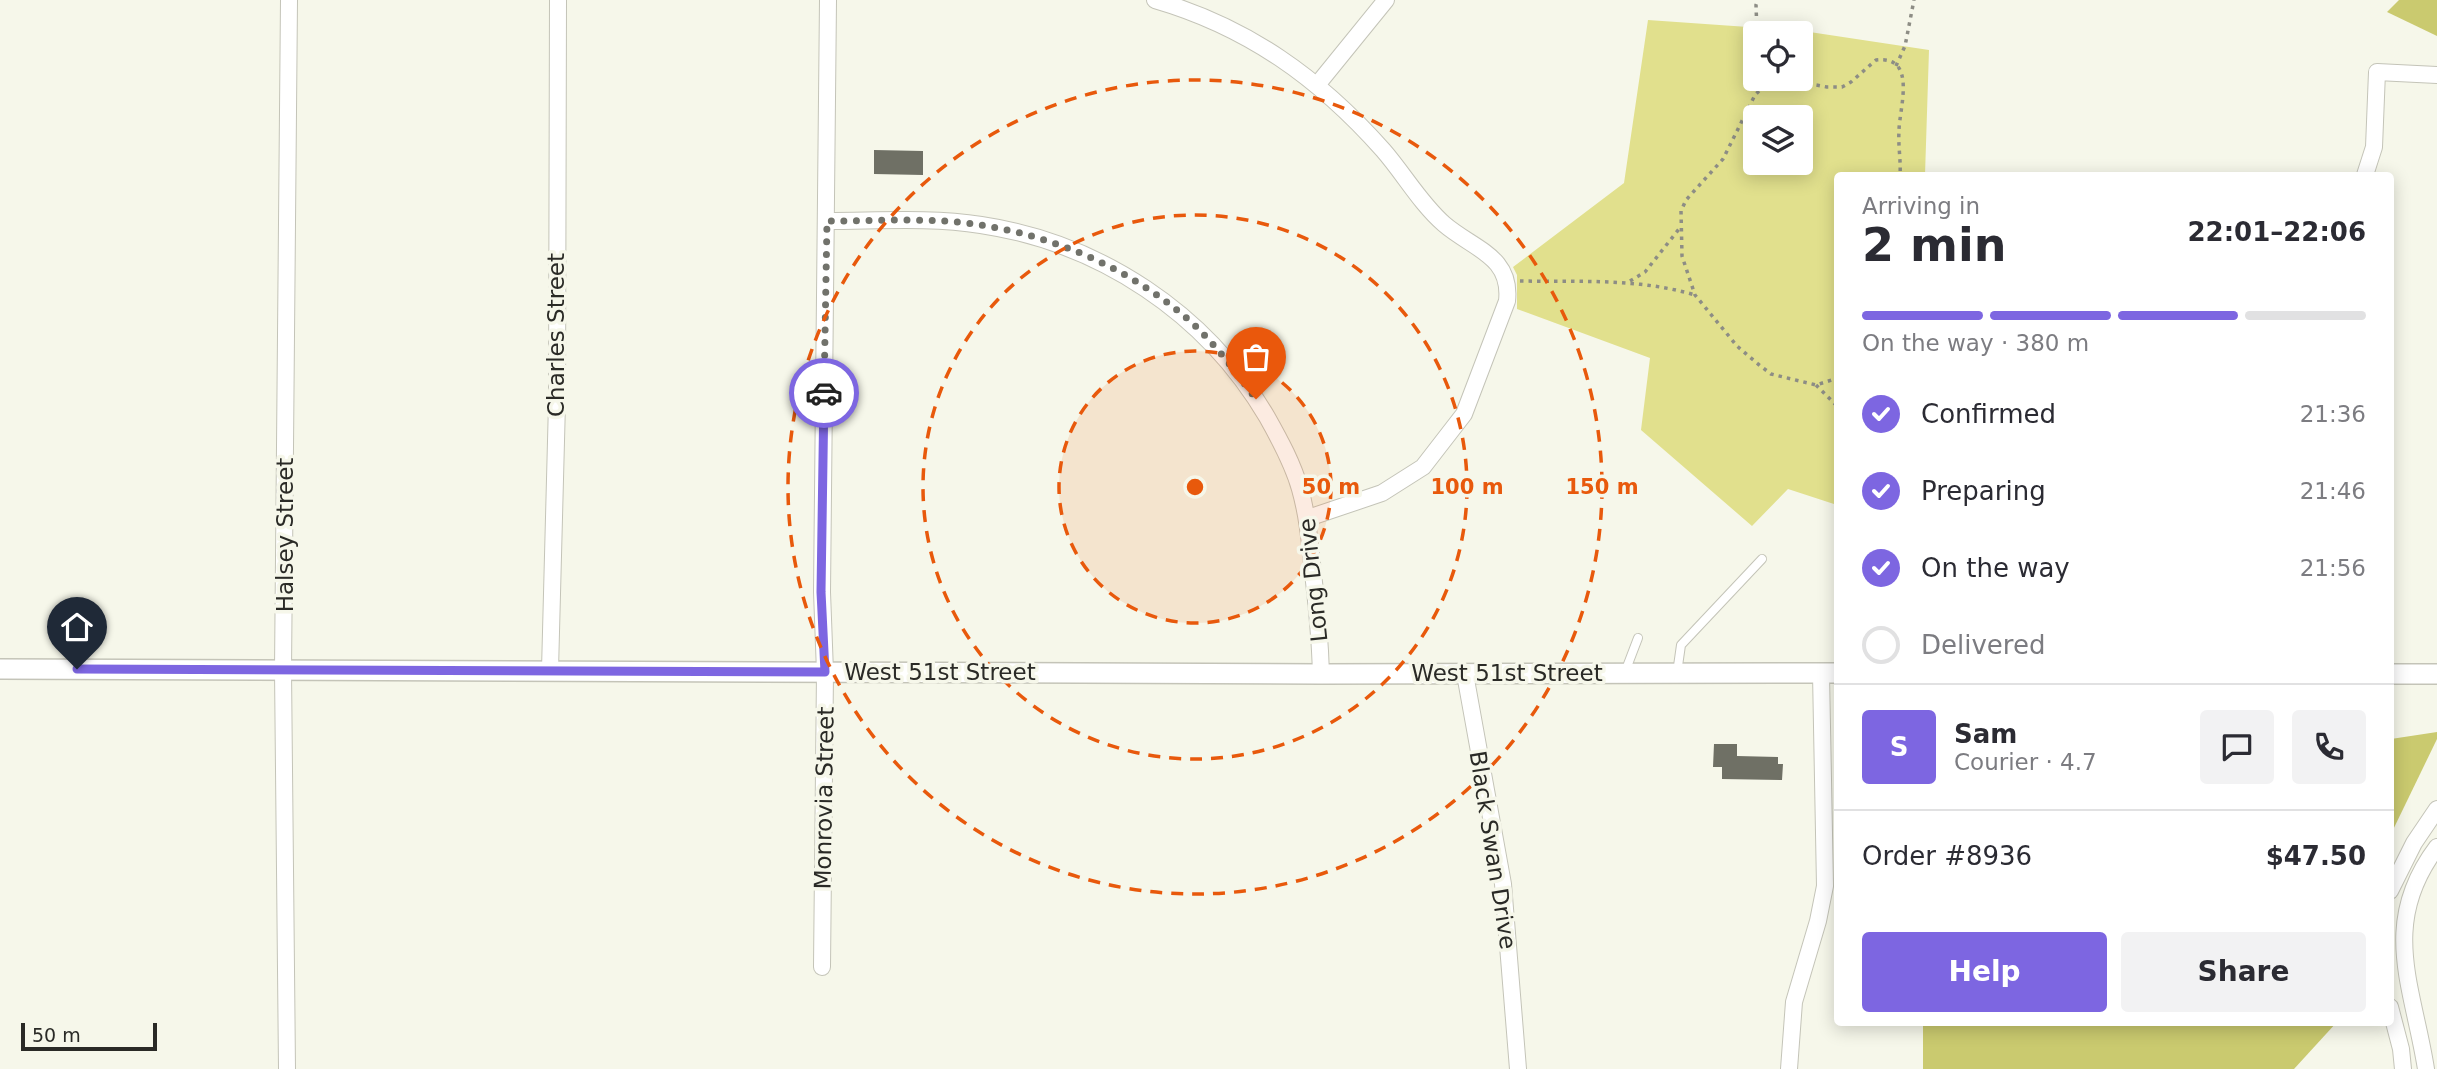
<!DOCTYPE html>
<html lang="en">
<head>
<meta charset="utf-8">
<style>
	:root { --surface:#fff; --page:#f2f2f3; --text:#2b2b33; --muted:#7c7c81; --line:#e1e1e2; --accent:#7d66e1 }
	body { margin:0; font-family:"DejaVu Sans",sans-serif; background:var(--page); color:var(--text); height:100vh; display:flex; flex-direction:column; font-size:26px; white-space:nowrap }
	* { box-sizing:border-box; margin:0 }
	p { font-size:23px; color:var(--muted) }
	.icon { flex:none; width:38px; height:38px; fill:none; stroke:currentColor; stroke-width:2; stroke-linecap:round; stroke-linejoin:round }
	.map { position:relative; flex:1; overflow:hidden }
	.side { position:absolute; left:1834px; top:172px; width:560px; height:854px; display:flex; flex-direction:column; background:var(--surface); border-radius:7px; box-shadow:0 4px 18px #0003 }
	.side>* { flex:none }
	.controls { position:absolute; left:1743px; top:21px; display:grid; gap:14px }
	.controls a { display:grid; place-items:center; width:70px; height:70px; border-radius:7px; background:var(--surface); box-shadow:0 4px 18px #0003; font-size:35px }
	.scale { position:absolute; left:21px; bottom:18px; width:136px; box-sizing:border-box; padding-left:7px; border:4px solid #2a2a26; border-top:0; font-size:19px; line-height:24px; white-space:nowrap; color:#2a2a26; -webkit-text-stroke:5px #f6f7ea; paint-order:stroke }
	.pin { position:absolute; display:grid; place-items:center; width:60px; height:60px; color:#fff; margin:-72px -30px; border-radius:50% 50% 50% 0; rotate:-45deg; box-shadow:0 0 7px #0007 }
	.pin .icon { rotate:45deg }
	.courier { position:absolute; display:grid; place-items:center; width:70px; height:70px; margin:-35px; border:5px solid #7d66e1; border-radius:50%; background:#fff; color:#222; box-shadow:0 2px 9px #0007 }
	.summary em { font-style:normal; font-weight:800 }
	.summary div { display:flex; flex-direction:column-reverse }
	.summary { display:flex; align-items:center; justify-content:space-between; height:119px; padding:0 28px }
	h1 { font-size:46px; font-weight:800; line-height:52px }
	.bar { display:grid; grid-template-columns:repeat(4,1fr); gap:10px 7px; align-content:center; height:84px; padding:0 28px }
	.bar i { height:9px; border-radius:5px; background:var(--line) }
	.bar .active { background:var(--accent) }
	.bar p { grid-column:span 4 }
	.line { display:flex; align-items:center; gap:18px; padding:0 28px; border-top:2px solid var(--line) }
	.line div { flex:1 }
	.round { display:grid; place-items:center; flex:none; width:74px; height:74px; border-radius:7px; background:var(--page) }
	ol { padding:0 28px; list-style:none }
	li { display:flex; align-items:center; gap:21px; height:77px }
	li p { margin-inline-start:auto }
	li .icon { padding:7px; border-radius:50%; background:var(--accent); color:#fff; stroke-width:4 }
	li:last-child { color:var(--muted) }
	li i { width:38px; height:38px; border:4px solid var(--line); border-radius:50% }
	.action { display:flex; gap:14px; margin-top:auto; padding:14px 28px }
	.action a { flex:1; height:80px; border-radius:7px; background:var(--accent); color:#fff; font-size:28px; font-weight:800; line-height:80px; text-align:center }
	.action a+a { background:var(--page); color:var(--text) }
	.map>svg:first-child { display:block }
</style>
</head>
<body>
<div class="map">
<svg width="2437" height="1069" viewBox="0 0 2437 1069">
	<rect width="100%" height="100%" fill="#f6f7ea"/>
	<!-- green -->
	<path fill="#e1e08d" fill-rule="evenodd" d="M1648,20L1803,31L1929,50L1925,175H1838L1837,505L1788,489L1752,526L1641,430L1650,358L1517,309V275L1513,267L1624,183ZM1755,33H1801V79H1755ZM1755,117H1801V163H1755Z"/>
	<!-- forest -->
	<g fill="#caca6f">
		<path d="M2399,0H2437V36L2387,12Z"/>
		<path d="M2437,732V739L2391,834V739Z"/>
		<path d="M1923,1022H2337L2294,1069H1923Z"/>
	</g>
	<!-- building -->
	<g fill="#6f7065">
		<path d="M874,150L923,151V175L874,174Z"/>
		<path d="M1714,744H1737V756L1778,757V764H1783L1782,780L1722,779V767H1713Z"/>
	</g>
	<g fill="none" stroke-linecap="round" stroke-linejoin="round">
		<defs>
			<g id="service">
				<path d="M1625,672L1638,638"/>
				<path d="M1677,673L1681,645L1762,559"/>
			</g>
			<g id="minor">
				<path d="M1155,0C1248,27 1319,78 1383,150C1404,174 1420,203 1444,224C1473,249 1512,256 1507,301L1464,414L1423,467L1382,493L1308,518"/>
				<path d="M1317,85L1386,0"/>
				<path d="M2365,175L2374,147L2377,72L2437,75"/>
				<path d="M827,221C878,221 931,217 981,225C1100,243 1206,313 1267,417C1280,440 1293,464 1300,489C1308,517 1310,545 1313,573C1317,607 1320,640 1321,674"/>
				<path d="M550,670L557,403L558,0"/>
				<path d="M1465,674L1503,884L1518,1069"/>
				<path d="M2390,891L2414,843L2437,809"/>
				<path d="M822,967L825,672L822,592L828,0"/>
				<path d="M2390,1007L2401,1049L2403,1069"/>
				<path d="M287,1069L283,670L289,0"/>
				<path d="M1789,1069L1794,1002L1818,921L1825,886L1821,673"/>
				<path d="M2426,1069C2413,986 2379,924 2437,847"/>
			</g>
			<g id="tertiary">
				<path d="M0,669L1321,674L1838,673"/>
				<path d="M2390,674H2437"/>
			</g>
		</defs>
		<!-- service casing -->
		<use href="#service" stroke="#c4c4b8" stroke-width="10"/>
		<!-- minor casing -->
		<use href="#minor" stroke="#c4c4b8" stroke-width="18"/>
		<!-- tertiary casing -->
		<use href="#tertiary" stroke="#c4c4b8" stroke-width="22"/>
		<!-- path -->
		<g stroke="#8d8d85" stroke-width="3.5" stroke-dasharray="3.5 5" stroke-linecap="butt">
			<path d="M1757,33L1756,5L1758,0"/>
			<path d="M1896,66L1905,46L1914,0"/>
			<path d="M1771,79L1755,95L1723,159L1686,200L1681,211L1682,256L1695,295L1737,346L1758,364L1771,374L1816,385L1838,378"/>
			<path d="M1783,79L1827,87H1842L1851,82L1876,60C1918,55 1899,109 1899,131C1898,146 1901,160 1900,175"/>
			<path d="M1520,281C1579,282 1638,278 1695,295"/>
			<path d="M1630,281L1645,272L1679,229"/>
			<path d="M1816,385L1838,407"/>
		</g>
		<!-- service -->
		<use href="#service" stroke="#fff" stroke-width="8"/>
		<!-- minor -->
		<use href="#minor" stroke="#fff" stroke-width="16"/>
		<!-- tertiary -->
		<use href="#tertiary" stroke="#fff" stroke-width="19"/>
	</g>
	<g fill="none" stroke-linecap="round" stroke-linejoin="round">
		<!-- done -->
		<path stroke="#71726b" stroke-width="7" stroke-dasharray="0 12.6" d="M824,393L827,221C878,221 931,217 981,225C1057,237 1133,270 1191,322C1216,345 1236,372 1256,399"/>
		<!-- route -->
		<path stroke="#7d66e1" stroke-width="9" d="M77,669L825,672L821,592L824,393"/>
	</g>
	<!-- distance rings -->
	<circle cx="1195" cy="487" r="136" fill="#e8590c" fill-opacity=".12"/>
	<g fill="none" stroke="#e8590c" stroke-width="3.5" stroke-dasharray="12 9">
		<circle cx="1195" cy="487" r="136"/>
		<circle cx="1195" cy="487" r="272"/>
		<circle cx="1195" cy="487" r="407"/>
	</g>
	<g text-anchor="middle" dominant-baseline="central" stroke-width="7" stroke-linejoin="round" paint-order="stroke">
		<!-- street labels -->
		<g font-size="23" fill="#2a2a26" stroke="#f6f7ea">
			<text transform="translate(556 335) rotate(-90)">Charles Street</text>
			<text transform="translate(285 535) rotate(-90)">Halsey Street</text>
			<text transform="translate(1313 580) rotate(-96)">Long Drive</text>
			<text x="940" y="672">West 51st Street</text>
			<text x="1507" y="673">West 51st Street</text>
			<text transform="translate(824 798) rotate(-89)">Monrovia Street</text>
			<text transform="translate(1493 850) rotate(81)">Black Swan Drive</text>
		</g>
	</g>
	<circle cx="1195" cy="487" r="10" fill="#e8590c" stroke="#f6f7ea" stroke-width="3.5"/>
	<g font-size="21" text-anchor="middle" font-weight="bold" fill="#e8590c" stroke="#f6f7ea" stroke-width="7" stroke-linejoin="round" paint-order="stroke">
		<text x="1331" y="494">50 m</text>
		<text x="1467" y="494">100 m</text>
		<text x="1602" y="494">150 m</text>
	</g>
</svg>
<div class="controls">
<a><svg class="icon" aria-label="locate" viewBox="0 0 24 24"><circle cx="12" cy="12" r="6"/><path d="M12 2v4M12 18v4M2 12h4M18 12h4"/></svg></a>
<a><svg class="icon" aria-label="layers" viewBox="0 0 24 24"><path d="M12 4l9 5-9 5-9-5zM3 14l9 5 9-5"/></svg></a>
</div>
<div class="scale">50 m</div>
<div class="pin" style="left:1256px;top:399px;background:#ea580c"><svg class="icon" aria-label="bag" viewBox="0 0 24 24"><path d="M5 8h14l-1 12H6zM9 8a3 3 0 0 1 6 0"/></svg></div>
<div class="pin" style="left:77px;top:669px;background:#1f2937"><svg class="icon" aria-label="home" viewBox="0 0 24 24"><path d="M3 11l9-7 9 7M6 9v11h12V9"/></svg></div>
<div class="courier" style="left:824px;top:393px"><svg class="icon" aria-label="car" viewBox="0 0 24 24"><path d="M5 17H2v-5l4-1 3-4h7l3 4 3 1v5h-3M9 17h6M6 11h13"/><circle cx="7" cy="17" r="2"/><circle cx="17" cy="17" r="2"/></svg></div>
<section class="side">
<div class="summary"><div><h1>2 min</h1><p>Arriving in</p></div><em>22:01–22:06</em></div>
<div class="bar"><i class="active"></i><i class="active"></i><i class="active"></i><i></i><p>On the way · 380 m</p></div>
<ol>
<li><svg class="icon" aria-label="check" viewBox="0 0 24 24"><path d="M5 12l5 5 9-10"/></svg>Confirmed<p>21:36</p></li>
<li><svg class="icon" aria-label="check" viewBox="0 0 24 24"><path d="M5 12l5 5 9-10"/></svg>Preparing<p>21:46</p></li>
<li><svg class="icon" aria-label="check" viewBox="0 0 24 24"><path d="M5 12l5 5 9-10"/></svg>On the way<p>21:56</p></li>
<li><i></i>Delivered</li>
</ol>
<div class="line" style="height:126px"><b class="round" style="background:var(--accent);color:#fff">S</b><div><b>Sam</b><p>Courier · 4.7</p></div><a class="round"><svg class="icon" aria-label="chat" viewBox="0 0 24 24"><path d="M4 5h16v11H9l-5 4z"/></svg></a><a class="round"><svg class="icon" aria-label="phone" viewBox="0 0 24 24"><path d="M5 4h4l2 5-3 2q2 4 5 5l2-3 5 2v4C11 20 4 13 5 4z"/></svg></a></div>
<div class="line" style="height:91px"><div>Order #8936</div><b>$47.50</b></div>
<div class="action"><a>Help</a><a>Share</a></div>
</section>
</div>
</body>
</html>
